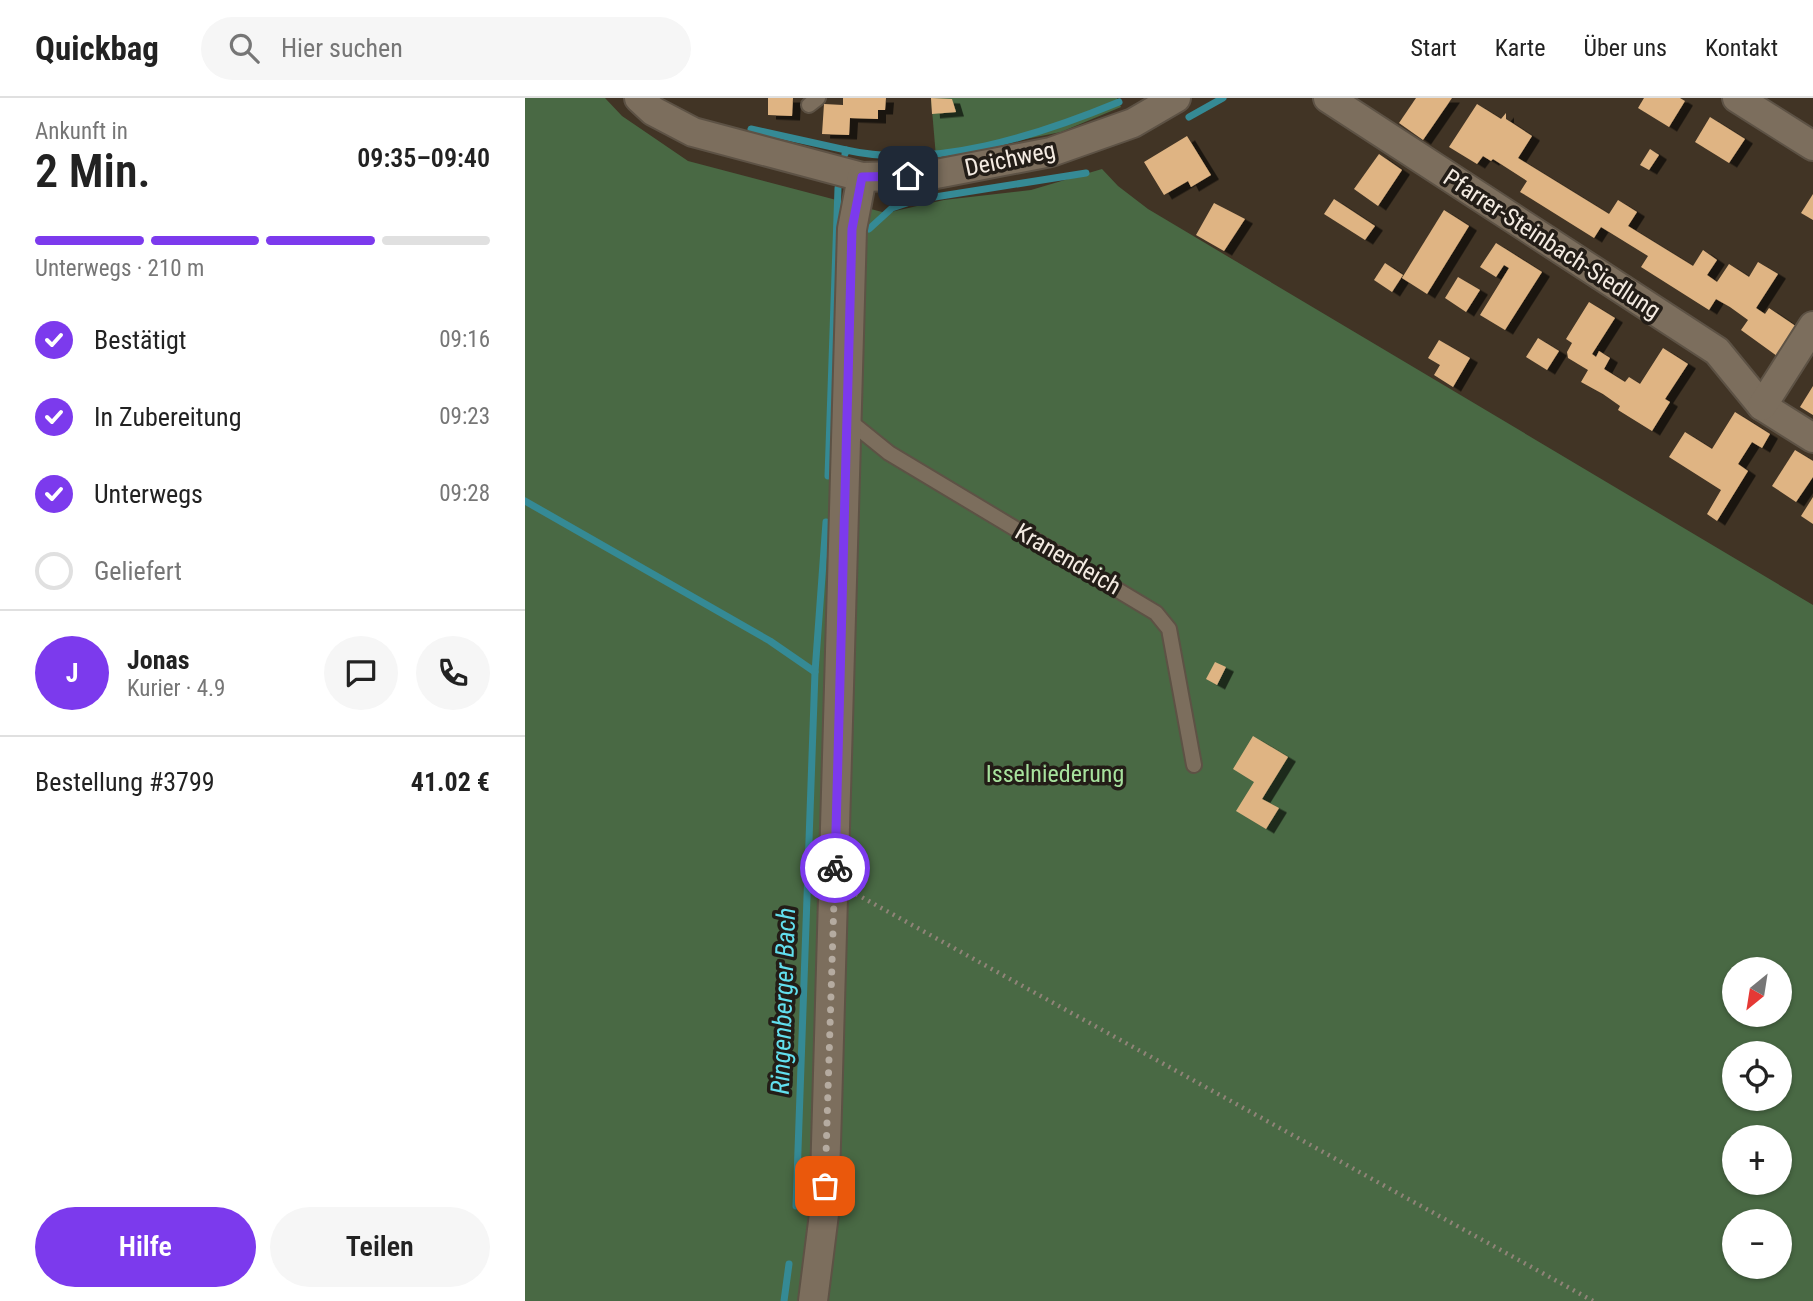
<!DOCTYPE html>
<html lang="de">
<head>
<meta charset="utf-8">
<style>
	:root { --surface:#fff; --page:#f6f6f6; --text:#222; --muted:#767676; --line:#e0e0e0; --accent:#7c3aed }
	body { margin:0; font-family:"Roboto Condensed",sans-serif; background:var(--page); color:var(--text); height:100vh; display:flex; flex-direction:column; font-size:26px; white-space:nowrap }
	* { box-sizing:border-box; margin:0 }
	p { font-size:23px; color:var(--muted) }
	.icon { flex:none; width:38px; height:38px; fill:none; stroke:currentColor; stroke-width:2; stroke-linecap:round; stroke-linejoin:round }
	.map { position:relative; flex:1; overflow:hidden }
	.details { display:flex; flex-direction:column; background:var(--surface); width:525px }
	.details>* { flex:none }
	.needle { width:46px; rotate:210deg }
	.controls { position:absolute; left:1197px; top:859px; display:grid; gap:14px }
	.controls a { display:grid; place-items:center; width:70px; height:70px; border-radius:50%; background:var(--surface); box-shadow:0 2px 5px #0004; font-size:35px }
	.pin { position:absolute; display:grid; place-items:center; width:60px; height:60px; color:#fff; margin:-30px; border-radius:14px; box-shadow:0 4px 10px #0006 }
	.courier { position:absolute; display:grid; place-items:center; width:70px; height:70px; margin:-35px; border:5px solid #7c3aed; border-radius:50%; background:#fff; color:#222; box-shadow:0 2px 9px #0007 }
	.overview em { font-style:normal; font-weight:600 }
	.overview div { display:flex; flex-direction:column-reverse }
	.overview { display:flex; align-items:center; justify-content:space-between; height:119px; padding:0 35px }
	h1 { font-size:46px; font-weight:600; line-height:52px }
	.bar { display:grid; grid-template-columns:repeat(4,1fr); gap:10px 7px; align-content:center; height:84px; padding:0 35px }
	.bar i { height:9px; border-radius:5px; background:var(--line) }
	.bar .active { background:var(--accent) }
	.bar p { grid-column:span 4 }
	.line { display:flex; align-items:center; gap:18px; padding:0 35px; border-top:2px solid var(--line) }
	.line div { flex:1 }
	.round { display:grid; place-items:center; flex:none; width:74px; height:74px; border-radius:37px; background:var(--page) }
	ol { padding:0 35px; list-style:none }
	li { display:flex; align-items:center; gap:21px; height:77px }
	li p { margin-inline-start:auto }
	li .icon { padding:7px; border-radius:50%; background:var(--accent); color:#fff; stroke-width:4 }
	li:last-child { color:var(--muted) }
	li i { width:38px; height:38px; border:4px solid var(--line); border-radius:50% }
	.action { display:flex; gap:14px; margin-top:auto; padding:14px 35px }
	.action a { flex:1; height:80px; border-radius:42px; background:var(--accent); color:#fff; font-size:28px; font-weight:600; line-height:80px; text-align:center }
	.action a+a { background:var(--page); color:var(--text) }
	header { display:flex; align-items:center; gap:42px; box-sizing:border-box; height:98px; padding:0 35px; background:var(--surface); border-bottom:2px solid var(--line) }
	header strong { font-size:33px }
	nav { display:flex; gap:38px; margin-inline-start:auto; font-size:24px }
	.search { width:490px; height:63px; background:var(--page); display:flex; align-items:center; gap:18px; box-sizing:border-box; padding:0 24px; border-radius:38px; color:var(--muted); font-size:26px }
	main { display:flex; flex:1; min-height:0 }
	.map>svg:first-child { display:block }
</style>
</head>
<body>
<header>
<strong>Quickbag</strong>
<div class="search"><svg class="icon" aria-label="search" viewBox="0 0 24 24"><circle cx="10" cy="10" r="6"/><path d="M15 15l6 6"/></svg>Hier suchen</div>
<nav><a>Start</a><a>Karte</a><a>Über uns</a><a>Kontakt</a></nav>
</header>
<main>
<section class="details">
<div class="overview"><div><h1>2 Min.</h1><p>Ankunft in</p></div><em>09:35–09:40</em></div>
<div class="bar"><i class="active"></i><i class="active"></i><i class="active"></i><i></i><p>Unterwegs · 210 m</p></div>
<ol>
<li><svg class="icon" aria-label="check" viewBox="0 0 24 24"><path d="M5 12l5 5 9-10"/></svg>Bestätigt<p>09:16</p></li>
<li><svg class="icon" aria-label="check" viewBox="0 0 24 24"><path d="M5 12l5 5 9-10"/></svg>In Zubereitung<p>09:23</p></li>
<li><svg class="icon" aria-label="check" viewBox="0 0 24 24"><path d="M5 12l5 5 9-10"/></svg>Unterwegs<p>09:28</p></li>
<li><i></i>Geliefert</li>
</ol>
<div class="line" style="height:126px"><b class="round" style="background:var(--accent);color:#fff">J</b><div><b>Jonas</b><p>Kurier · 4.9</p></div><a class="round"><svg class="icon" aria-label="chat" viewBox="0 0 24 24"><path d="M4 5h16v11H9l-5 4z"/></svg></a><a class="round"><svg class="icon" aria-label="phone" viewBox="0 0 24 24"><path d="M5 4h4l2 5-3 2q2 4 5 5l2-3 5 2v4C11 20 4 13 5 4z"/></svg></a></div>
<div class="line" style="height:91px"><div>Bestellung #3799</div><b>41.02 €</b></div>
<div class="action"><a>Hilfe</a><a>Teilen</a></div>
</section>
<div class="map">
<svg width="1288" height="1203" viewBox="0 0 1288 1203">
	<defs>
		<filter id="shadow"><feDropShadow dx="8" dy="4.5" stdDeviation="0" flood-color="#0009"/></filter>
	</defs>
	<rect width="100%" height="100%" fill="#413425"/>
	<!-- green -->
	<g fill="#496944" fill-rule="evenodd">
		<path d="M0,0H80L97,18L163,63L361,115L419,102L506,92L577,71L593,88L623,111L1288,507V1203H0ZM1209,872H1255V917H1209ZM1209,956H1255V1001H1209ZM1209,1040H1255V1085H1209ZM1209,1124H1255V1169H1209Z"/>
		<path d="M406,0H592L596,9L536,34L411,59Z"/>
	</g>
	<g fill="none" stroke-linecap="round" stroke-linejoin="round">
		<!-- stream -->
		<g stroke="#358a95" stroke-width="7">
			<path d="M664,19L698,0"/>
			<path d="M226,31L321,52"/>
			<path d="M320,56L321,52C409,72 514,37 594,4"/>
			<path d="M344,131L367,110L391,102L561,75"/>
			<path d="M303,378L313,90"/>
			<path d="M0,403L245,543L290,574"/>
			<path d="M271,1108L290,574L301,424"/>
			<path d="M259,1203L264,1166"/>
		</g>
	</g>
	<!-- building -->
	<g fill="#dfb483" filter="url(#shadow)">
		<path d="M243,0H268L267,18L243,17Z"/>
		<path d="M318,0H361L360,12H353V21L325,20L324,37L297,36L299,6L318,7Z"/>
		<path d="M406,0L427,1L431,14L407,16Z"/>
		<path d="M891,0H927L898,42L874,25Z"/>
		<path d="M1119,0H1155L1160,3L1144,29L1113,10Z"/>
		<path d="M952,6L976,21L981,15V21L1007,38L993,60L1084,116L1093,102L1112,114L1103,128L1168,168L1178,152L1192,162L1182,177L1192,184L1204,166L1224,179L1233,164L1253,176L1231,210L1240,216L1244,210L1272,229L1252,258L1216,232L1223,222L1205,209L1191,201L1184,212L1116,169L1123,158L1076,129L1069,140L1005,100L995,94L1002,83L968,61L966,63L958,58L952,66L924,49Z"/>
		<path d="M1185,19L1220,41L1204,65L1170,44Z"/>
		<path d="M662,38L686,77L666,89L663,83L639,97L619,64Z"/>
		<path d="M1125,51L1134,57L1124,72L1115,67Z"/>
		<path d="M854,56L877,72L853,108L829,91Z"/>
		<path d="M1288,96V122L1276,115Z"/>
		<path d="M809,101L850,128L840,142L799,116Z"/>
		<path d="M689,105L720,121L699,153L671,137Z"/>
		<path d="M919,112L944,128L902,196L877,180Z"/>
		<path d="M971,145L1017,174L980,232L955,217L984,170L979,167L971,179L955,169Z"/>
		<path d="M860,165L878,177L867,194L849,182Z"/>
		<path d="M933,179L955,192L941,214L920,200Z"/>
		<path d="M1064,204L1090,220L1067,256L1071,259L1074,253L1085,260L1079,271L1100,284L1104,279L1115,286L1138,250L1163,266L1140,301L1145,304L1127,333L1093,312L1095,308L1078,296L1056,284L1063,272L1043,260L1042,254L1047,245L1041,241Z"/>
		<path d="M1013,240L1034,253L1022,272L1001,259Z"/>
		<path d="M914,242L945,260L928,289L909,277L915,267L903,260Z"/>
		<path d="M1288,288V317L1275,309Z"/>
		<path d="M1210,314L1245,336L1237,350L1227,344L1213,366L1223,373L1192,423L1182,416L1196,392L1144,359L1160,334L1187,351Z"/>
		<path d="M1270,352L1288,363V379L1271,404L1247,388Z"/>
		<path d="M1288,399V426L1276,418Z"/>
		<path d="M690,564L701,569L692,587L681,581Z"/>
		<path d="M728,638L763,659L737,701L754,710L741,731L711,713L729,684L708,671Z"/>
	</g>
	<g fill="none" stroke-linecap="round" stroke-linejoin="round">
		<defs>
			<g id="service">
				<path d="M284,7L293,0"/>
				<path d="M322,321L364,355L631,515L644,531L669,667"/>
			</g>
			<g id="minor">
				<path d="M114,0L128,13L168,34L337,79L406,77L526,54L608,25L651,0"/>
				<path d="M803,0L1192,253L1237,308L1288,340"/>
				<path d="M1212,0L1288,48"/>
				<path d="M1237,308L1288,228"/>
				<path d="M288,1203L299,1116L327,131L337,79"/>
			</g>
		</defs>
		<!-- service casing -->
		<use href="#service" stroke="#5d5245" stroke-width="18"/>
		<!-- minor casing -->
		<use href="#minor" stroke="#5d5245" stroke-width="32"/>
		<!-- path -->
		<path stroke="#908478" stroke-width="4.5" stroke-dasharray="2 5" stroke-linecap="butt" d="M331,796L1068,1203"/>
		<!-- service -->
		<use href="#service" stroke="#7c6e5d" stroke-width="14"/>
		<!-- minor -->
		<use href="#minor" stroke="#7c6e5d" stroke-width="28"/>
	</g>
	<g fill="none" stroke-linecap="round" stroke-linejoin="round">
		<!-- done -->
		<path stroke="#b5aba0" stroke-width="7" stroke-dasharray="0 12.6" d="M300,1088L310,770"/>
		<!-- route -->
		<path stroke="#7c3aed" stroke-width="9" d="M310,770L327,131L337,79L383,78"/>
	</g>
	<g text-anchor="middle" dominant-baseline="central" stroke-width="7" stroke-linejoin="round" paint-order="stroke">
		<!-- street labels -->
		<g font-size="24" fill="#f4ebe2" stroke="#231d17">
			<text transform="translate(485 61) rotate(-12)">Deichweg</text>
			<text transform="translate(1027 146) rotate(33)">Pfarrer-Steinbach-Siedlung</text>
			<text transform="translate(543 461) rotate(30)">Kranendeich</text>
		</g>
		<!-- park labels -->
		<g font-size="24" fill="#a7e29d" stroke="#231d17">
			<text x="530" y="676">Isselniederung</text>
		</g>
		<!-- water labels -->
		<g font-size="26" font-style="italic" fill="#62dfee" stroke="#231d17">
			<text transform="translate(258 903) rotate(-88)">Ringenberger Bach</text>
		</g>
	</g>
</svg>
<div class="controls">
<a><svg class="needle" viewBox="-14 -14 28 28"><path d="M0-13l5 13h-10z" fill="#e53935"/><path d="M0 13l5-13h-10z" fill="#767676"/></svg></a>
<a><svg class="icon" aria-label="locate" viewBox="0 0 24 24"><circle cx="12" cy="12" r="6"/><path d="M12 2v4M12 18v4M2 12h4M18 12h4"/></svg></a>
<a>+</a>
<a>−</a>
</div>
<div class="pin" style="left:300px;top:1088px;background:#ea580c"><svg class="icon" aria-label="bag" viewBox="0 0 24 24"><path d="M5 8h14l-1 12H6zM9 8a3 3 0 0 1 6 0"/></svg></div>
<div class="pin" style="left:383px;top:78px;background:#1f2937"><svg class="icon" aria-label="home" viewBox="0 0 24 24"><path d="M3 11l9-7 9 7M6 9v11h12V9"/></svg></div>
<div class="courier" style="left:310px;top:770px"><svg class="icon" aria-label="bike" viewBox="0 0 24 24"><circle cx="6" cy="16" r="4"/><circle cx="18" cy="16" r="4"/><path d="M6 16l4-8h5l3 8M10 8l3 8H6M13 5h3"/></svg></div>
</div>
</main>
</body>
</html>
